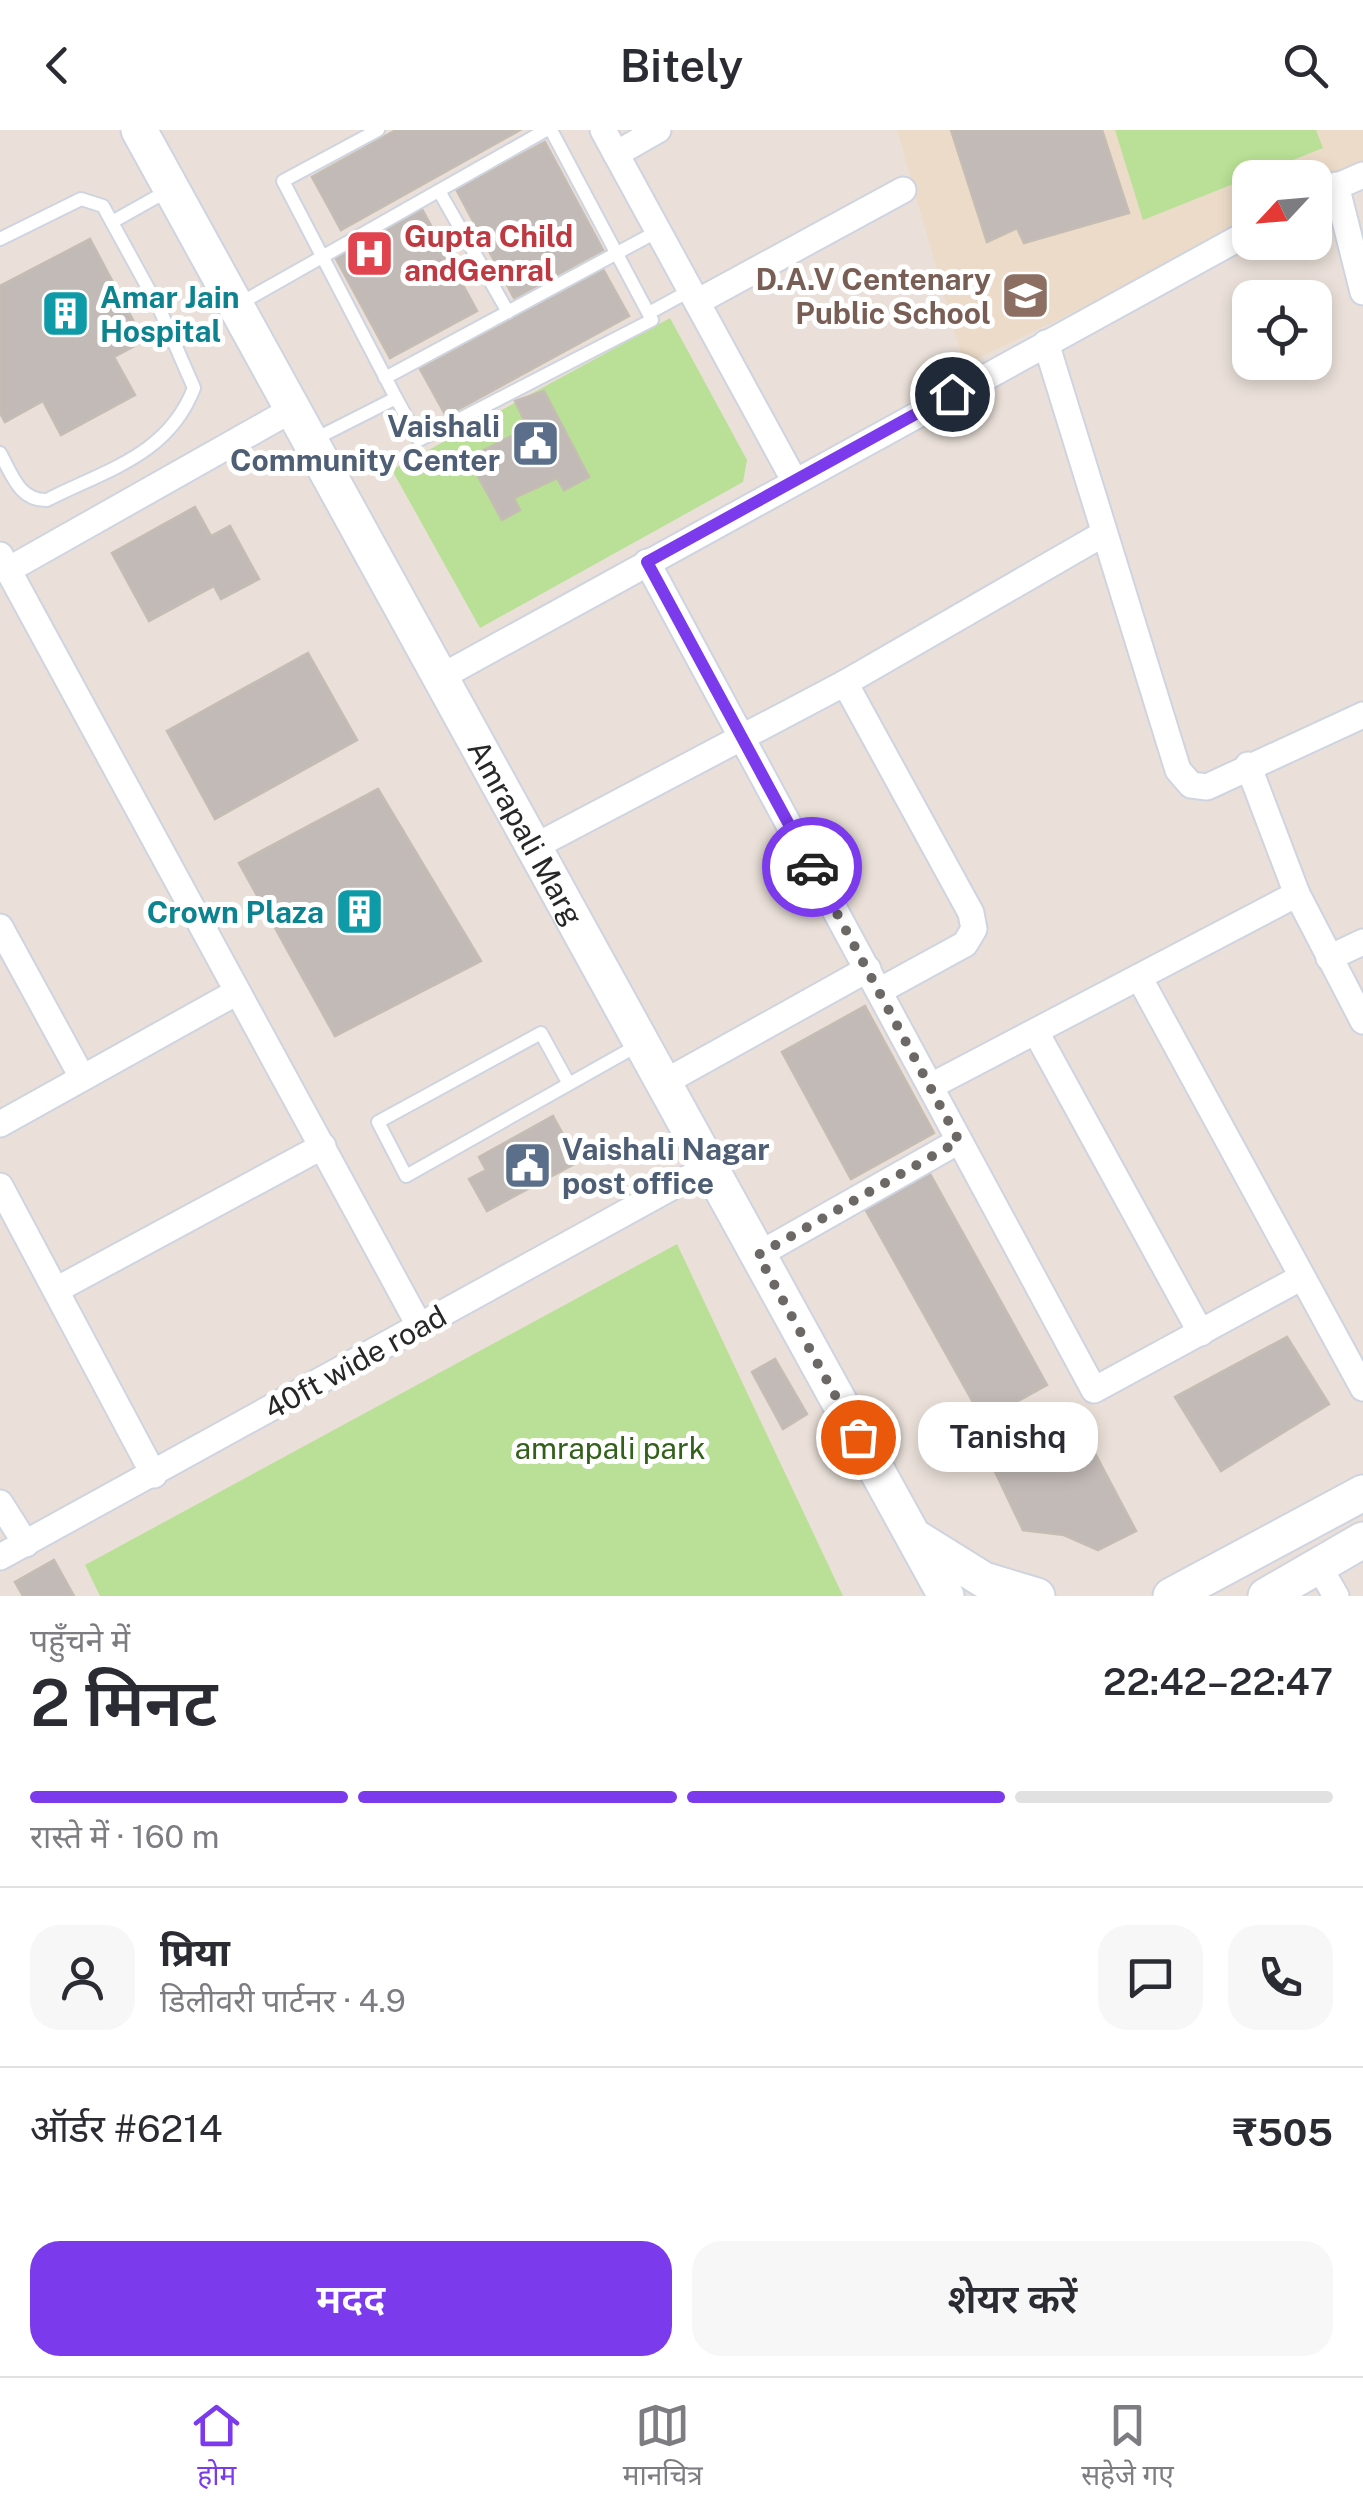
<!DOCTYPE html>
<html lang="hi">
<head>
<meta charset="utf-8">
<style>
	:root { --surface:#fff; --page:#f7f7f7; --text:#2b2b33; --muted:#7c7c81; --line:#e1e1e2; --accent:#7c3aed }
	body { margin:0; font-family:"Public Sans","Noto Sans Devanagari",sans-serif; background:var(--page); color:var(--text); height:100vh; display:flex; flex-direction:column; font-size:38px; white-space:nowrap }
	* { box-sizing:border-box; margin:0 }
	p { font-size:32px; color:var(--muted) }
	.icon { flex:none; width:55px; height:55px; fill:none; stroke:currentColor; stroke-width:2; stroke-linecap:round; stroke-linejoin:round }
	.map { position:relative; height:1466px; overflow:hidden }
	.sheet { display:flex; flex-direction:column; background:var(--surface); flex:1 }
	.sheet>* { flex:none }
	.needle { width:65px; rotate:244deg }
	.buttons { position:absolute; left:1232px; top:30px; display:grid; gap:20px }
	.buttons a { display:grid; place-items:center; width:100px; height:100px; border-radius:20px; background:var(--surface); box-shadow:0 5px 15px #0003; font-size:50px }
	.pin { position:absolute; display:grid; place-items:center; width:85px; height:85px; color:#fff; margin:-42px; border:5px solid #fff; border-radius:50%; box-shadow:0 2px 10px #0007 }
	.courier { position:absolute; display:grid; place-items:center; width:100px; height:100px; margin:-50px; border:8px solid #7c3aed; border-radius:50%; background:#fff; color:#222; box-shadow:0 2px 12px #0007 }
	.bubble { position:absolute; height:70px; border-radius:30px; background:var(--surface); box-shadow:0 5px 15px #0003; font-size:32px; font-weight:600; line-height:70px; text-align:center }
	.head em { font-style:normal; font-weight:600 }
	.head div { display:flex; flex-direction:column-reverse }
	.head { display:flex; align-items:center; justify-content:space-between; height:170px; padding:0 30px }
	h1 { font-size:65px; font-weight:600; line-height:75px }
	.bar { display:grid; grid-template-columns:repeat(4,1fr); gap:15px 10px; align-content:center; height:120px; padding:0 30px }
	.bar i { height:12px; border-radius:8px; background:var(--line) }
	.bar .active { background:var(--accent) }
	.bar p { grid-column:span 4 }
	.line { display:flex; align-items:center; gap:25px; padding:0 30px; border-top:2px solid var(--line) }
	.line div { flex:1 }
	.round { display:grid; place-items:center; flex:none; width:105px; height:105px; border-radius:30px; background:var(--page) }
	.primary-button { display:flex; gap:20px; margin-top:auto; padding:20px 30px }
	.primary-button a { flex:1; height:115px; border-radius:30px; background:var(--accent); color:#fff; font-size:40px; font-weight:600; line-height:115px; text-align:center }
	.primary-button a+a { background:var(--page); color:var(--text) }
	header { display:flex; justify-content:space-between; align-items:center; height:130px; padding:0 30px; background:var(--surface); font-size:45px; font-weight:600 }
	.menu { display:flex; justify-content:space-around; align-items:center; height:140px; border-top:2px solid var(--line); background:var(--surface); font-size:28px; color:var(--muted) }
	.menu a { display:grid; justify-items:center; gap:5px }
	.menu .active { color:var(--accent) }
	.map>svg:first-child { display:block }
</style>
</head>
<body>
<header><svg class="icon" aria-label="back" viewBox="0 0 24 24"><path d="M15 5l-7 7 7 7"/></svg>Bitely<svg class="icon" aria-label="search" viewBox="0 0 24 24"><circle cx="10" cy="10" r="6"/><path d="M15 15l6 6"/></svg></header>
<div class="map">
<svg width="1363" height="1466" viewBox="0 0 1363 1466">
	<rect width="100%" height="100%" fill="#eae0d9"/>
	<!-- education -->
	<path fill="#ecdbc8" d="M897,0H1363V43L1315,66V48H1250V97L964,235Z"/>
	<!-- green -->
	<g fill="#b9e096">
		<path d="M1115,0H1316L1323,18L1143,90Z"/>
		<path d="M670,188L747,330L743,352L480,498L392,340Z"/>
		<path d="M677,1114L843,1466H100L85,1435Z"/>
	</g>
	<!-- building -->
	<g fill="#c2bab6" stroke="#c5bcb3" stroke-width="2.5">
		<path d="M396,0H520L341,100L312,47Z"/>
		<path d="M951,0H1102L1129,83L1024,113L1017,98L987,112Z"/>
		<path d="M545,12L603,120L514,168L456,59Z"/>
		<path d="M422,79L477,181L390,228L335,127Z"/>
		<path d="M90,109L144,211L114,227L135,265L61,305L43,271L5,292L0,283V156Z"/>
		<path d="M603,139L629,186L446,286L420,239Z"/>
		<path d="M544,261L589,347L564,360L557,348L514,368L520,380L502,390L468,328L528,298L515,271Z"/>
		<path d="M195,377L211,406L230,396L259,449L221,469L214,456L149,491L112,423Z"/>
		<path d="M308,523L357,610L215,689L167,601Z"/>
		<path d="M378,659L481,831L335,906L239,733Z"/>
		<path d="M865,876L934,1003L851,1049L782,922Z"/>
		<path d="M553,986L578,1032L487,1081L469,1049L486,1040L479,1027Z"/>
		<path d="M929,1042L1047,1255L983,1290L864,1077Z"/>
		<path d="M1287,1207L1329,1274L1221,1341L1175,1267Z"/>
		<path d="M775,1229L807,1284L783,1299L752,1242Z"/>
		<path d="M1070,1276L1136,1401L1098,1420L1064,1405L1023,1400L988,1327Z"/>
		<path d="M54,1430L74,1466H23L15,1452Z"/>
	</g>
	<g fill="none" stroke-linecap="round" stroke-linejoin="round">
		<defs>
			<g id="lane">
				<path d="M439,61L508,182"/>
				<path d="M112,92L169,60"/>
				<path d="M0,109L81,69L103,76L160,180L194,258C168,325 108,339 47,370C19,371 12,344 0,323"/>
				<path d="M239,174L546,0"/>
				<path d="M649,183L691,160"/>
				<path d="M385,248L658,101"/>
				<path d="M396,268L419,310L652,190L551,0"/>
				<path d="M313,310L396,268L283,51L378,0"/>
				<path d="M569,954L406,1046L378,992L541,903L569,954L640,914"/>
			</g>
			<g id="street">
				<path d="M603,0L794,350"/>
				<path d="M616,24L658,0"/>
				<path d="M1336,55L1363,162"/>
				<path d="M1315,66L1363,45"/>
				<path d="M697,172L903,60"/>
				<path d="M1046,213L1178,640L1191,655L1207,657L1363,585"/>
				<path d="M0,425L419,1195"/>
				<path d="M647,432L1094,1260L1302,1147"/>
				<path d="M8,440L293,279"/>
				<path d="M441,547L1250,102"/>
				<path d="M845,553L971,783L974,799L965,814L881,860"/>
				<path d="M1248,635L1297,764L1363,891"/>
				<path d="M534,717L845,553L1103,404"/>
				<path d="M0,797L82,947"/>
				<path d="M1329,828L1363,812"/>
				<path d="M1139,847L1363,1258"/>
				<path d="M1037,904L1201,1203"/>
				<path d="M665,952L868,839"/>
				<path d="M931,956L1297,764"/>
				<path d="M0,994L237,862"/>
				<path d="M0,1056L154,1345"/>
				<path d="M758,1125L959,1011"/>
				<path d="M56,1160L323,1016"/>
				<path d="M0,1373L26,1414"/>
				<path d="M0,1427L710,1036"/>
				<path d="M1318,1435L1336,1466"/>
			</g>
			<g id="secondary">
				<path id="s1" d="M139,0L946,1466"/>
				<path d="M918,1409L984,1450L1037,1466"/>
				<path d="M1171,1466L1363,1363"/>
				<path d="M1266,1466L1363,1410"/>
			</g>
		</defs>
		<!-- lane casing -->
		<use href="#lane" stroke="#ced4e0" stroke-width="16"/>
		<!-- street casing -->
		<use href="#street" stroke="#ced4e0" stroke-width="29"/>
		<!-- secondary casing -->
		<use href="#secondary" stroke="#ced4e0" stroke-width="39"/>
		<!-- lane -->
		<use href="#lane" stroke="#fff" stroke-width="12"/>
		<!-- street -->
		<use href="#street" stroke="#fff" stroke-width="25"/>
		<!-- secondary -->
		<use href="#secondary" stroke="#fff" stroke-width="35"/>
	</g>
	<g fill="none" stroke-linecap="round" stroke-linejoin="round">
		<!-- done -->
		<path stroke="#6b6865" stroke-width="10" stroke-dasharray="0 18" d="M812,737L959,1011L758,1125L858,1307"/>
		<!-- route -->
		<path stroke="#7c3aed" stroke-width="12" d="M812,737L647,432L952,264"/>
	</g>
	<!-- icons -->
	<defs>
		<symbol id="hospital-square" viewBox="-11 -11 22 22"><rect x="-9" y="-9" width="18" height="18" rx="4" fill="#e0444e" stroke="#fff"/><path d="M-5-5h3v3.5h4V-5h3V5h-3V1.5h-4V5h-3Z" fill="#fff"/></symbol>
		<symbol id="school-square" viewBox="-11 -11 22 22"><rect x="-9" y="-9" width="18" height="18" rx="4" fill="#8d6e63" stroke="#fff"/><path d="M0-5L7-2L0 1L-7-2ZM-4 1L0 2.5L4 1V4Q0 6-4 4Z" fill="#fff"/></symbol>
		<symbol id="building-square" viewBox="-11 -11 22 22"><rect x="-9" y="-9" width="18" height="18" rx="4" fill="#0f9aa8" stroke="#fff"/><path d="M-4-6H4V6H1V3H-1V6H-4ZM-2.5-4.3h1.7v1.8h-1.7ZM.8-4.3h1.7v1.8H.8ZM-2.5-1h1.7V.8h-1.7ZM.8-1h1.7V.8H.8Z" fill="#fff"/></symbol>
		<symbol id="civic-square" viewBox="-11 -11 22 22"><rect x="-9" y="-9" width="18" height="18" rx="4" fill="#5c6f8a" stroke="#fff"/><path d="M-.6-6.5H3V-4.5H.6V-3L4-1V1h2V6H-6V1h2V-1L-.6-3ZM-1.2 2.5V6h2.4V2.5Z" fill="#fff"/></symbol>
	</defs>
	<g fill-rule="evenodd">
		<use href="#hospital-square" x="342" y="96" width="55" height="55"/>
		<use href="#school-square" x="998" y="138" width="55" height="55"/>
		<use href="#building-square" x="38" y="156" width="55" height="55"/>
		<use href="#civic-square" x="508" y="286" width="55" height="55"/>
		<use href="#building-square" x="332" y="754" width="55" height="55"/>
		<use href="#civic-square" x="500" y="1008" width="55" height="55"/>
	</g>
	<g text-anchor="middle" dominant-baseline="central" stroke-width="10" stroke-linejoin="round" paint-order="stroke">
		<!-- health labels -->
		<g font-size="30" font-weight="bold" fill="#be3a42" stroke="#fff" text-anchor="start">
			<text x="404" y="106">Gupta Child<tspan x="404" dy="34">andGenral</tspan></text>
		</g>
		<!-- education labels -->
		<g font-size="30" font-weight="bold" fill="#785e54" stroke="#fff" text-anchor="end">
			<text x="991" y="149">D.A.V Centenary<tspan x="991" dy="34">Public School</tspan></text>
		</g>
		<!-- culture labels -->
		<g font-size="30" font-weight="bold" fill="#0d838f" stroke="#fff" text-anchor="start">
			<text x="100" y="167">Amar Jain<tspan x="100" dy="34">Hospital</tspan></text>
			<text x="324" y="782" text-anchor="end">Crown Plaza</text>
		</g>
		<!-- service labels -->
		<g font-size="30" font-weight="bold" fill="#4e5e75" stroke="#fff" text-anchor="end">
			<text x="500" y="296">Vaishali<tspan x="500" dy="34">Community Center</tspan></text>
			<text x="562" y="1019" text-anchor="start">Vaishali Nagar<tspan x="562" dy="34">post office</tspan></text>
		</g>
		<!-- street labels -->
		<g font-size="30" fill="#272727" stroke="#fff">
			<text stroke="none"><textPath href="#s1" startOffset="802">Amrapali Marg</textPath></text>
			<text transform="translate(355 1232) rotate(-29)">40ft wide road</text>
		</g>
		<!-- park labels -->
		<g font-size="30" fill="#33611b" stroke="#fff">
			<text x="610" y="1318">amrapali park</text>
		</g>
	</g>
</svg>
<div class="buttons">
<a><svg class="needle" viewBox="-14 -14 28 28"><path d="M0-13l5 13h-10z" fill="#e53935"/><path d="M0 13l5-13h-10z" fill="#7c7c81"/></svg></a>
<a><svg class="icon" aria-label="locate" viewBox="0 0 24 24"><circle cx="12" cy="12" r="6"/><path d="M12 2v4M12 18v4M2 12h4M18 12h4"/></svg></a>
</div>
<div class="pin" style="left:858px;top:1307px;background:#ea580c"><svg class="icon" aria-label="bag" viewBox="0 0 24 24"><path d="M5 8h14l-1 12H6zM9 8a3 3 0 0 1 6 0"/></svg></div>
<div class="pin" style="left:952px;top:264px;background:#1f2937"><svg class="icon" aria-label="home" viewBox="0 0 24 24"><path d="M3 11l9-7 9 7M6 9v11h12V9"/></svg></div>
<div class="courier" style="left:812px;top:737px"><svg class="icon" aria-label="car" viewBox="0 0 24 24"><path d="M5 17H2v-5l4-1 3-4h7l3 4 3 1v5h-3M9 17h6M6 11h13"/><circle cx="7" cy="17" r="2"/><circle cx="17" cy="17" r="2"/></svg></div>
<div class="bubble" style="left:918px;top:1272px;width:180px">Tanishq</div>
</div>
<section class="sheet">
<div class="head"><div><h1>2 मिनट</h1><p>पहुँचने में</p></div><em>22:42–22:47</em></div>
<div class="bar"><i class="active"></i><i class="active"></i><i class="active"></i><i></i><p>रास्ते में · 160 m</p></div>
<div class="line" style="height:180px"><a class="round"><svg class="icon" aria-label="person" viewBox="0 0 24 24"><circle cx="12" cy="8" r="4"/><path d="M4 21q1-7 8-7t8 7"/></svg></a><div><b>प्रिया</b><p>डिलीवरी पार्टनर · 4.9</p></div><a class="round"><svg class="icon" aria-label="chat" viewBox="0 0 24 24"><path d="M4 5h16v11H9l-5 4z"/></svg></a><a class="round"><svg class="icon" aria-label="phone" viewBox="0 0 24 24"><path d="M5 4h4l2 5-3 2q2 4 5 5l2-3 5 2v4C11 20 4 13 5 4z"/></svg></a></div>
<div class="line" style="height:130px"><div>ऑर्डर #6214</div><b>₹505</b></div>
<div class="primary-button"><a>मदद</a><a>शेयर करें</a></div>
</section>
<nav class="menu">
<a class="active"><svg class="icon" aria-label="home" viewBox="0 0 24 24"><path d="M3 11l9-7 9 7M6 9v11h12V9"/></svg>होम</a>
<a><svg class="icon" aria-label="map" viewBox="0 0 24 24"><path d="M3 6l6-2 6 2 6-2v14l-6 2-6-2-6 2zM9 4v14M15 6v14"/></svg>मानचित्र</a>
<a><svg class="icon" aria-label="saved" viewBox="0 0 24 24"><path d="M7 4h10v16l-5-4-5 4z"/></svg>सहेजे गए</a>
</nav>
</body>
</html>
